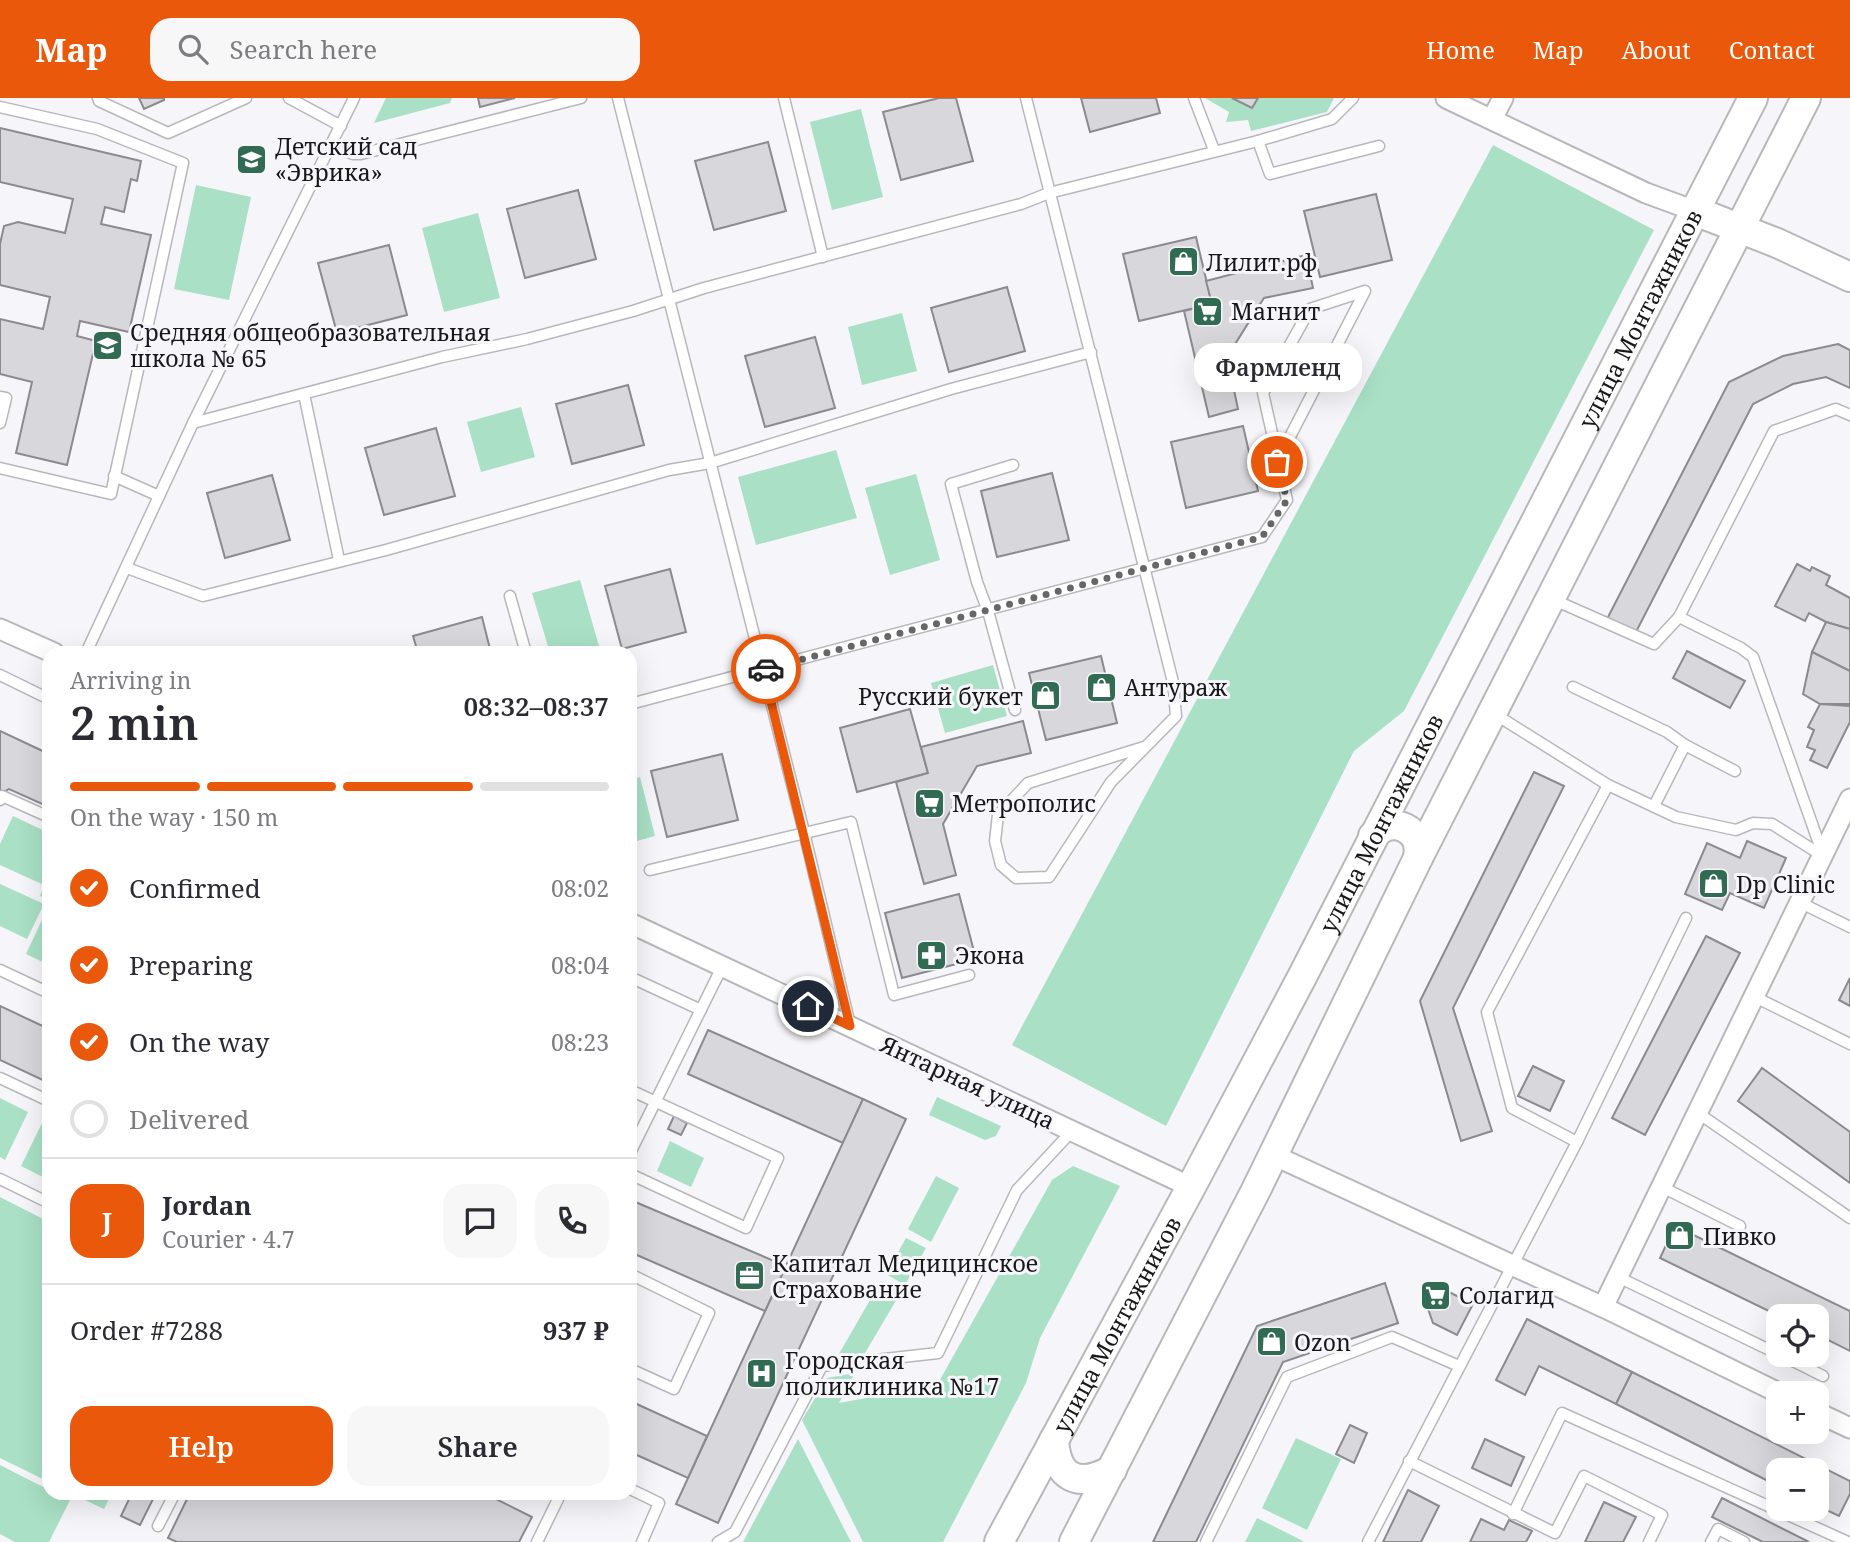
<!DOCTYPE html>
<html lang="en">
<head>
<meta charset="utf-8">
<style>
	:root { --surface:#fff; --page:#f7f7f7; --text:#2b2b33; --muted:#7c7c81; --line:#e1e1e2; --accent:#ea580c }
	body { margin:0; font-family:"Noto Serif",serif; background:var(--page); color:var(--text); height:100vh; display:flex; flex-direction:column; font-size:26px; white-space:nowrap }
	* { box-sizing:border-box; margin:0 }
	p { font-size:23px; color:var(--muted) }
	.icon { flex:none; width:38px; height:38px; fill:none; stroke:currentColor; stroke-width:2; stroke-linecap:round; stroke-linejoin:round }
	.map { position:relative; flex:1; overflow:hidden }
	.sheet { position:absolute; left:42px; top:548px; width:595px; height:854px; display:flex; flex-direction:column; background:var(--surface); border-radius:21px; box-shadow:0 7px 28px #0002 }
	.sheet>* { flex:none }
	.fabs { position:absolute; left:1766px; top:1206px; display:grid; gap:14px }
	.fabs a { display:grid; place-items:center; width:63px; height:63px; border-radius:14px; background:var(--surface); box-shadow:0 7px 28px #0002; font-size:35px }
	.pin { position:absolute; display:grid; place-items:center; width:60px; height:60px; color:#fff; margin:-30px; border:4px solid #fff; border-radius:50%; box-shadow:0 2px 7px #0007 }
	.courier { position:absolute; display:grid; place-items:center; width:70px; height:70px; margin:-35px; border:5px solid #ea580c; border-radius:50%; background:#fff; color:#222; box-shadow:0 2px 9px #0007 }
	.bubble { position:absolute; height:49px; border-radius:21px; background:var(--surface); box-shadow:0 7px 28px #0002; font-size:23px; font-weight:600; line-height:49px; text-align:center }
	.head em { font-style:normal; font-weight:600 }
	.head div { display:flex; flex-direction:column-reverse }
	.head { display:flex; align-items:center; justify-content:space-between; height:119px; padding:0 28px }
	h1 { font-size:46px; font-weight:600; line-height:52px }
	.bar { display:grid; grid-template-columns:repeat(4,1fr); gap:10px 7px; align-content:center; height:84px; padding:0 28px }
	.bar i { height:9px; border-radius:5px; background:var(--line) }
	.bar .selected { background:var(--accent) }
	.bar p { grid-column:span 4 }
	.line { display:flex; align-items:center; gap:18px; padding:0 28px; border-top:2px solid var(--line) }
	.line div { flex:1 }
	.round { display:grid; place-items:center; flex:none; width:74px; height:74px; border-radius:21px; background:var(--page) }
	ol { padding:0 28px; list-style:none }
	li { display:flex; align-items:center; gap:21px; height:77px }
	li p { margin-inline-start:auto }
	li .icon { padding:7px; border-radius:50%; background:var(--accent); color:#fff; stroke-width:4 }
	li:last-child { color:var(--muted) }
	li i { width:38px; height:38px; border:4px solid var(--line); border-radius:50% }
	.button { display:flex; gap:14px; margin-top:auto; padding:14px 28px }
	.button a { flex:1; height:80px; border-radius:21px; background:var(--accent); color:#fff; font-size:28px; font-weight:600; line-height:80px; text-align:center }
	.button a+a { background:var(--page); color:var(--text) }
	header { display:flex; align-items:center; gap:42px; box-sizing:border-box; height:98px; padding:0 35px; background:var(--accent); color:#fff }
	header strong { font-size:33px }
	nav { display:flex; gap:38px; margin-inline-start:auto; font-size:24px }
	.search { width:490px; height:63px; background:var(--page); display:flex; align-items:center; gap:18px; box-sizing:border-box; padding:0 24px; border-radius:21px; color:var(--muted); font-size:26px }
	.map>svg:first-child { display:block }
</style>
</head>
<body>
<header>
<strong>Map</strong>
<div class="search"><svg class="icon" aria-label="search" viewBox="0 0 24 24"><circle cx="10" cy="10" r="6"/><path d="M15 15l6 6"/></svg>Search here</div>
<nav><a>Home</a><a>Map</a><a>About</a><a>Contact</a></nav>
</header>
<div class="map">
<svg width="1850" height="1444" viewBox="0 0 1850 1444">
	<rect width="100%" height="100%" fill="#f6f5f9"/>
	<!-- green -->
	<g fill="#a9e0c6">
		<path d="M386,0H452L450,5L374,25Z"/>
		<path d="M1205,0H1334L1327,14L1251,33L1248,22L1226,24L1229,14Z"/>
		<path d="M861,11L883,99L832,112L810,24Z"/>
		<path d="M1493,47L1654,132L1404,613L1354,653L1166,1028L1012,947Z"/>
		<path d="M196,87L251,99L229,202L174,191Z"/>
		<path d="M478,115L500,200L444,214L422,130Z"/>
		<path d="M902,215L917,273L862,287L848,229Z"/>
		<path d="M521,309L535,359L481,374L467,324Z"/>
		<path d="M836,352L857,420L756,447L738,379Z"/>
		<path d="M916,376L940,462L890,477L865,390Z"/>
		<path d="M580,482L601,555H550L532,495Z"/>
		<path d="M993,567L1007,618L945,635L931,585Z"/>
		<path d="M640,679L655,738L630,745V682Z"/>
		<path d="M13,718L49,735V802L40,798L44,787L0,767V746Z"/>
		<path d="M0,786L44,806L27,841L0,828Z"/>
		<path d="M49,807V867L26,856Z"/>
		<path d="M937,999L1001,1028L996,1038L985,1042L929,1017Z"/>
		<path d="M0,1000L28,1014L5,1062L0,1059Z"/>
		<path d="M44,1021L49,1024V1082L21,1068Z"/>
		<path d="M670,1043L704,1060L691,1089L657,1073Z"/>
		<path d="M1073,1068L1120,1088L1040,1240L1026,1285L943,1444H863L802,1322L827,1280L855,1275L839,1305L937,1287L1052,1082Z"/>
		<path d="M936,1078L959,1090L931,1144L908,1131Z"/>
		<path d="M0,1099L49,1124V1384L0,1360Z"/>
		<path d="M906,1140L926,1150L905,1187L886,1176Z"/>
		<path d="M881,1183L901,1194L865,1255L836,1261Z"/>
		<path d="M1296,1340L1341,1361L1307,1432L1262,1410Z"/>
		<path d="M798,1341L851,1444H743Z"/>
		<path d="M0,1367L49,1392V1395H55L70,1402L49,1444H15L0,1436Z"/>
		<path d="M70,1395H112L104,1411Z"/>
		<path d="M1257,1420L1303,1443V1444H1245Z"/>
	</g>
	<!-- building -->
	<g fill="#d8d7db" stroke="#8b8a8e" stroke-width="2">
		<path d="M139,0H164V2L144,11Z"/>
		<path d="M478,0H515L480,9Z"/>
		<path d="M939,0H956L973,63L901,82L883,14Z"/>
		<path d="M1081,0H1156L1160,15L1090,34Z"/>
		<path d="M1232,0H1258L1252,10Z"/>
		<path d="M0,30L141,63L137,83L131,81L124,114L105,109L101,126L151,137L129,234L80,223L77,238L96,243L67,367L16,355L32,284L0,276V221L43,231L50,199L0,187V146L4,128L18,124L65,135L73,101L0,84Z"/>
		<path d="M768,44L786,113L714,132L695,63Z"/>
		<path d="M578,92L596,161L525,180L507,111Z"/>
		<path d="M1376,96L1392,162L1320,179L1304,113Z"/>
		<path d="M1196,139L1212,206L1139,223L1123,156Z"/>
		<path d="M389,147L407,217L337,235L318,165Z"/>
		<path d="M1306,157L1313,190L1264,200L1227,259L1238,311L1209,319L1184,213L1212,206L1206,183Z"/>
		<path d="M1007,189L1025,253L949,274L931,210Z"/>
		<path d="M815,239L835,310L765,329L745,258Z"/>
		<path d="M1838,246L1850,252V290L1826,279L1793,286L1753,306L1636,534L1607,521L1729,284L1783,258Z"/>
		<path d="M628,287L644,347L572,366L556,306Z"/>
		<path d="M1243,328L1258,393L1186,410L1171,344Z"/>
		<path d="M436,330L455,398L384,417L365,350Z"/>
		<path d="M1052,375L1069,442L997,459L981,393Z"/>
		<path d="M272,377L290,442L225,460L207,395Z"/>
		<path d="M1797,466L1810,473L1812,469L1830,478L1826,487L1850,500V531L1826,524L1809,515L1805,523L1775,508Z"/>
		<path d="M670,471L686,534L622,551L605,488Z"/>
		<path d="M482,519L491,555H418L413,538Z"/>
		<path d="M1826,524L1850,531V573L1812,554Z"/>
		<path d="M1687,553L1745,583L1730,610L1673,580Z"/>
		<path d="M1812,554L1850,573V606H1820L1803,596Z"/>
		<path d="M1101,558L1117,625L1046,642L1029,575Z"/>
		<path d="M1820,606L1850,608V624L1827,670L1810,662L1815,652L1807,649L1814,632L1808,629Z"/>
		<path d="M910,611L928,675L857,694L840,630Z"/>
		<path d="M1023,623L1031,655L977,668L943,726L956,777L924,786L896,684L928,675L921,649Z"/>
		<path d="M0,633L49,656V709L9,691L0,696Z"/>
		<path d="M722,656L738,722L667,739L651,673Z"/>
		<path d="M1534,674L1564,688L1453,910L1492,1033L1461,1043L1420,903Z"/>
		<path d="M1747,743L1786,760L1764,810L1730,795L1722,812L1685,796L1707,745L1740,760Z"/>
		<path d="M959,796L976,861L902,880L885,815Z"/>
		<path d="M1706,838L1740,855L1645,1037L1612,1020Z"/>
		<path d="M1850,880V908L1839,902Z"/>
		<path d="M0,908L49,931V985L0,962Z"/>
		<path d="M708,932L863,1001L843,1045L688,976Z"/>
		<path d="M1533,968L1564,983L1550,1013L1518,998Z"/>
		<path d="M1762,970L1850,1034V1085L1738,1003Z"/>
		<path d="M863,1001L906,1021L718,1425L676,1406Z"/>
		<path d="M674,1018L687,1025L681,1037L668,1031Z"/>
		<path d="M633,1103L786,1168L765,1213L630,1154V1108Z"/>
		<path d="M1675,1128L1850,1213V1253L1816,1236V1218H1779L1660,1160Z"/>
		<path d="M1385,1185L1398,1225L1283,1264L1196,1444H1153L1257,1228Z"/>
		<path d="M1437,1188L1473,1206L1457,1237L1433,1225L1427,1208Z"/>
		<path d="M1527,1221L1632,1274L1616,1306L1539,1268L1525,1297L1496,1282Z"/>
		<path d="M1632,1274L1850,1383V1396L1839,1418L1816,1407V1372H1778V1388L1616,1306Z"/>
		<path d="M630,1303L707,1338L688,1380L630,1354Z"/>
		<path d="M1350,1327L1367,1335L1354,1365L1336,1356Z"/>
		<path d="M1485,1341L1524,1359L1511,1388L1472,1370Z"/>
		<path d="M1408,1392L1439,1408L1421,1444H1383Z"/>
		<path d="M132,1395H156L140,1427L121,1418Z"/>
		<path d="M190,1395H484L532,1419L519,1444H177L168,1440Z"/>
		<path d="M1722,1400L1809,1444H1763L1712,1419Z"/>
		<path d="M1604,1404L1636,1419L1623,1444H1585Z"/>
		<path d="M1481,1421L1504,1432L1509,1422L1532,1433L1526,1444H1470Z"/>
	</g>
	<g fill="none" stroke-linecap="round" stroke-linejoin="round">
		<defs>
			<g id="lane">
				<path d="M98,0L99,3L168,35L246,0"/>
				<path d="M289,0L341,28"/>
				<path d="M618,0L804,734L850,927"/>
				<path d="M784,0L823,159"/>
				<path d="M1026,0L1173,584L1176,618L1111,684L1049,779L1016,780L1001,767L995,743L998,717L1028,685L1144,649"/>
				<path d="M1194,0L1214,52"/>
				<path d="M0,9L97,31L183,65L111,396L0,370"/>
				<path d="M1258,43L1270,76L1379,48"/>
				<path d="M331,47L353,56H361L581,0"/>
				<path d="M304,296L339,462"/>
				<path d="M0,299L6,300L0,325"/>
				<path d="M193,325L442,259L527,241L633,213L704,190L1021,106L1049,95L1258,43L1332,21L1353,0"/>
				<path d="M1013,367L951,386L977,484L988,513L1015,612"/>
				<path d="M114,378L159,398"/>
				<path d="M127,470L203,498L386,452L669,372L710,365L951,291L1091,254"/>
				<path d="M510,498L526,555"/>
				<path d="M1552,501L1654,546L1679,519"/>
				<path d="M86,555L193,325L354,0"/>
				<path d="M0,577L49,601"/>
				<path d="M1573,589L1667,634L1685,647L1654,708"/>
				<path d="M630,606L1262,439L1287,402L1263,295L1310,211L1365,193L1277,364"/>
				<path d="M1493,615L1608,687"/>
				<path d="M1685,647L1735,673"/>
				<path d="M0,702L2,698L49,719"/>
				<path d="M1822,754L1753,559L1741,550L1679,519L1774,333L1836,311L1850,317"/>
				<path d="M650,772L851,724L894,897L969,877"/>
				<path d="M1801,805L1850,829"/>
				<path d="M0,872L49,895"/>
				<path d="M630,879L701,912"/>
				<path d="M1755,899L1850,946"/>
				<path d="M0,980L49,1003"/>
				<path d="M630,992L778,1060L746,1130L630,1076"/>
				<path d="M1698,1015L1850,1120"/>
				<path d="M1577,1044L1686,820"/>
				<path d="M630,1055L722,869"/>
				<path d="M0,1081L49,1105"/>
				<path d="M1662,1089L1740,1128"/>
				<path d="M630,1176L709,1215L674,1291L630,1271"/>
				<path d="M1618,1179L1778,1256"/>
				<path d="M1779,1256L1823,1278"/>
				<path d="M1409,1363L1555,1435L1584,1378L1662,1417L1649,1444"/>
				<path d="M630,1391L659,1405L642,1444"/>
				<path d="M1513,1416L1562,1315L1848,1444"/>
				<path d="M158,1428L175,1395"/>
				<path d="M537,1444L561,1395"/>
				<path d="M718,1444L735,1434L822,1268L938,1255L1017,1092L1072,1033"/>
				<path d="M1206,1444L1287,1279L1392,1239L1459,1268"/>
				<path d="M1368,1444L1577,1044L1512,1010L1487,914L1608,687L1676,719L1736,732L1753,725L1772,726L1823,758"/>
				<path d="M1711,1444L1718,1431L1744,1444"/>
			</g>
			<g id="street">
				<path d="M1446,0L1646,95L1695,113"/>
				<path d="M1492,21L1503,0"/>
				<path d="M0,531L54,555"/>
				<path d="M630,825L1191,1089"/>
				<path d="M1273,1057L1603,1209L1779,1295"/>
				<path d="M1603,1209L1850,701"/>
				<path d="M1816,1314L1850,1330"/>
			</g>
			<g id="secondary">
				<path d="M1695,113L1777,145L1850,179"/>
				<path d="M1373,738C1392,716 1424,731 1418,760"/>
				<path d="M1054,1342C1057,1381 1078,1390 1112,1372"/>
				<path id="s1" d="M999,1444L1191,1089L1302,879L1753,0"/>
				<path d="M1074,1444L1256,1092L1418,760L1806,0"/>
			</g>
		</defs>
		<!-- lane casing -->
		<use href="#lane" stroke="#b8b8bc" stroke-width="13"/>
		<!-- street casing -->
		<use href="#street" stroke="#b8b8bc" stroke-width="23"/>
		<!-- secondary casing -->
		<use href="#secondary" stroke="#b8b8bc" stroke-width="32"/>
		<!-- lane -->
		<use href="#lane" stroke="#fff" stroke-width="10"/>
		<!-- street -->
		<use href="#street" stroke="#fff" stroke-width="19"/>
		<!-- secondary -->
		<use href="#secondary" stroke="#fff" stroke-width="28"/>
	</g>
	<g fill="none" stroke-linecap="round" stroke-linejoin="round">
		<!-- done -->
		<path stroke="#666567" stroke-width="7" stroke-dasharray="0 12.6" d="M766,571L1262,439L1287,402L1277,364"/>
		<!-- route -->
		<path stroke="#ea580c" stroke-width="9" d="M766,571H763L850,928L808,908"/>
	</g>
	<!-- icons -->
	<defs>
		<symbol id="school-square" viewBox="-11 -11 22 22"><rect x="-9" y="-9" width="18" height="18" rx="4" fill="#326b54" stroke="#f6f5f9"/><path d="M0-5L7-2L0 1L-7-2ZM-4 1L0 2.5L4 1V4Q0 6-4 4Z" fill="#fff"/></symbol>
		<symbol id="shop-square" viewBox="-11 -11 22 22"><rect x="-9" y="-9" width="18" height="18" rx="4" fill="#326b54" stroke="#f6f5f9"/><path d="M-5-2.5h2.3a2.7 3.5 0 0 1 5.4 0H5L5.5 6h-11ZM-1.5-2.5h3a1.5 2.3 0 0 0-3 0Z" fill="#fff"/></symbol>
		<symbol id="supermarket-square" viewBox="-11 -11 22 22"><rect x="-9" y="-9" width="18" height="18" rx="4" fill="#326b54" stroke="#f6f5f9"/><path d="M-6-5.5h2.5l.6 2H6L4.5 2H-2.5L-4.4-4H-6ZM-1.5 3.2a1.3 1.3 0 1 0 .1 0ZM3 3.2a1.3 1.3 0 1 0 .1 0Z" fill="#fff"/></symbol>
		<symbol id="pharmacy-square" viewBox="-11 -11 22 22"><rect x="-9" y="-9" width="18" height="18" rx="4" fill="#326b54" stroke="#f6f5f9"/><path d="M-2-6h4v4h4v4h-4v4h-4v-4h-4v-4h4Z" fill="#fff"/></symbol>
		<symbol id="office-square" viewBox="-11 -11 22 22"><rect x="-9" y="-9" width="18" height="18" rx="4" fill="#326b54" stroke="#f6f5f9"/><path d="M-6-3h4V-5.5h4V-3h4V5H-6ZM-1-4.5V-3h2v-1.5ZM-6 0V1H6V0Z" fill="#fff"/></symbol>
		<symbol id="hospital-square" viewBox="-11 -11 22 22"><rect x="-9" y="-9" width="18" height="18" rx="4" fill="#326b54" stroke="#f6f5f9"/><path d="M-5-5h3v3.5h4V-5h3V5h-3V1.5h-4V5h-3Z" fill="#fff"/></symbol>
	</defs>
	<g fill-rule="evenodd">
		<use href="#school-square" x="234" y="44" width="35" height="35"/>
		<use href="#shop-square" x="1166" y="146" width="35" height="35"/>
		<use href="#supermarket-square" x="1190" y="196" width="35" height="35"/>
		<use href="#school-square" x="90" y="230" width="35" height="35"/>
		<use href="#shop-square" x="1084" y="572" width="35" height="35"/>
		<use href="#shop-square" x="1028" y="580" width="35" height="35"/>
		<use href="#supermarket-square" x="912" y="688" width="35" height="35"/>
		<use href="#shop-square" x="1696" y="768" width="35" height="35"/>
		<use href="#pharmacy-square" x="914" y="840" width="35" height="35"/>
		<use href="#shop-square" x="1662" y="1120" width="35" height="35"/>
		<use href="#office-square" x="732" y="1160" width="35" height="35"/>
		<use href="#supermarket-square" x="1418" y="1180" width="35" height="35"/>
		<use href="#shop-square" x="1254" y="1226" width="35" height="35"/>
		<use href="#hospital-square" x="744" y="1258" width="35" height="35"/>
	</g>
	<g text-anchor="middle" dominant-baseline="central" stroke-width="6" stroke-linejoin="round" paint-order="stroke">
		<!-- poi labels -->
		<g font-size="23" fill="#181819" stroke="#f6f5f9" text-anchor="start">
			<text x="275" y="48">Детский сад<tspan x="275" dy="26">«Эврика»</tspan></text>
			<text x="1206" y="164">Лилит.рф</text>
			<text x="1231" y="213">Магнит</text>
			<text x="130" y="234">Средняя общеобразовательная<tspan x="130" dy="26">школа № 65</tspan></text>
			<text x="1124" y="589">Антураж</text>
			<text x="1023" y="598" text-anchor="end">Русский букет</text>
			<text x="952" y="705">Метрополис</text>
			<text x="1736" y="786">Dp Clinic</text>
			<text x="955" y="857">Экона</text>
			<text x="1703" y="1138">Пивко</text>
			<text x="772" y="1165">Капитал Медицинское<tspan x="772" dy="26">Страхование</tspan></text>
			<text x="1459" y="1197">Солагид</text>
			<text x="1294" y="1244">Ozon</text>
			<text x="785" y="1262">Городская<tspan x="785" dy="26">поликлиника №17</tspan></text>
		</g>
		<!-- street labels -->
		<g font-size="23" fill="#181819" stroke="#f6f5f9">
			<text stroke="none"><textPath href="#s1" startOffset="1381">улица Монтажников</textPath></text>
			<text stroke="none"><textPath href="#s1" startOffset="814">улица Монтажников</textPath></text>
			<text transform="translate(968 984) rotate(25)">Янтарная улица</text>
			<text stroke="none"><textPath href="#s1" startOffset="247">улица Монтажников</textPath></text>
		</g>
	</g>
</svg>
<div class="fabs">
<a><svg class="icon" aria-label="locate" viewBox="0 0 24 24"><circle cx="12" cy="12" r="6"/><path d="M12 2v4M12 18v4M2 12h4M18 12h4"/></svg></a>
<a>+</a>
<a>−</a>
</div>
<div class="pin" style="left:1277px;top:364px;background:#ea580c"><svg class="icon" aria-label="bag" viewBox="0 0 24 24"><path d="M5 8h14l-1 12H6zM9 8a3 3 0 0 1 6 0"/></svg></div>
<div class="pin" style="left:808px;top:908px;background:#1f2937"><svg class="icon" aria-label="home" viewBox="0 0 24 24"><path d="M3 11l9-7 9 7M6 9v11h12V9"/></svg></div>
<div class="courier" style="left:766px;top:571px"><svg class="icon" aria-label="car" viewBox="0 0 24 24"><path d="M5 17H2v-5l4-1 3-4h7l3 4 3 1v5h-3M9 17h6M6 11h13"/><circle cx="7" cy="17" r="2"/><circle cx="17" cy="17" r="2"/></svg></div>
<div class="bubble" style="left:1194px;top:245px;width:168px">Фармленд</div>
<section class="sheet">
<div class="head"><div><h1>2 min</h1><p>Arriving in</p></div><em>08:32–08:37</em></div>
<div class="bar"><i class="selected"></i><i class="selected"></i><i class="selected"></i><i></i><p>On the way · 150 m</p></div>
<ol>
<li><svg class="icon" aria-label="check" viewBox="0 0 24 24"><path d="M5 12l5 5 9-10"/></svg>Confirmed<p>08:02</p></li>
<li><svg class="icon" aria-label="check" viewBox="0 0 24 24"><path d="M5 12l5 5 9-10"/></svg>Preparing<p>08:04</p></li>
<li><svg class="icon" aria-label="check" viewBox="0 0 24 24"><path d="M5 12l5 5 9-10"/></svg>On the way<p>08:23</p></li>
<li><i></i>Delivered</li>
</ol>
<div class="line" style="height:126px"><b class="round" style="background:var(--accent);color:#fff">J</b><div><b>Jordan</b><p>Courier · 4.7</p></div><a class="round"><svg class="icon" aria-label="chat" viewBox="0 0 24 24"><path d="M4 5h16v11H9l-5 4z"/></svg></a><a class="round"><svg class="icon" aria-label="phone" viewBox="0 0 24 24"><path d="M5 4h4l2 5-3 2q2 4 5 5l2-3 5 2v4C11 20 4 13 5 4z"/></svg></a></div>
<div class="line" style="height:91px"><div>Order #7288</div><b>937 ₽</b></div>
<div class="button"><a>Help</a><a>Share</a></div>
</section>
</div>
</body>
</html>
